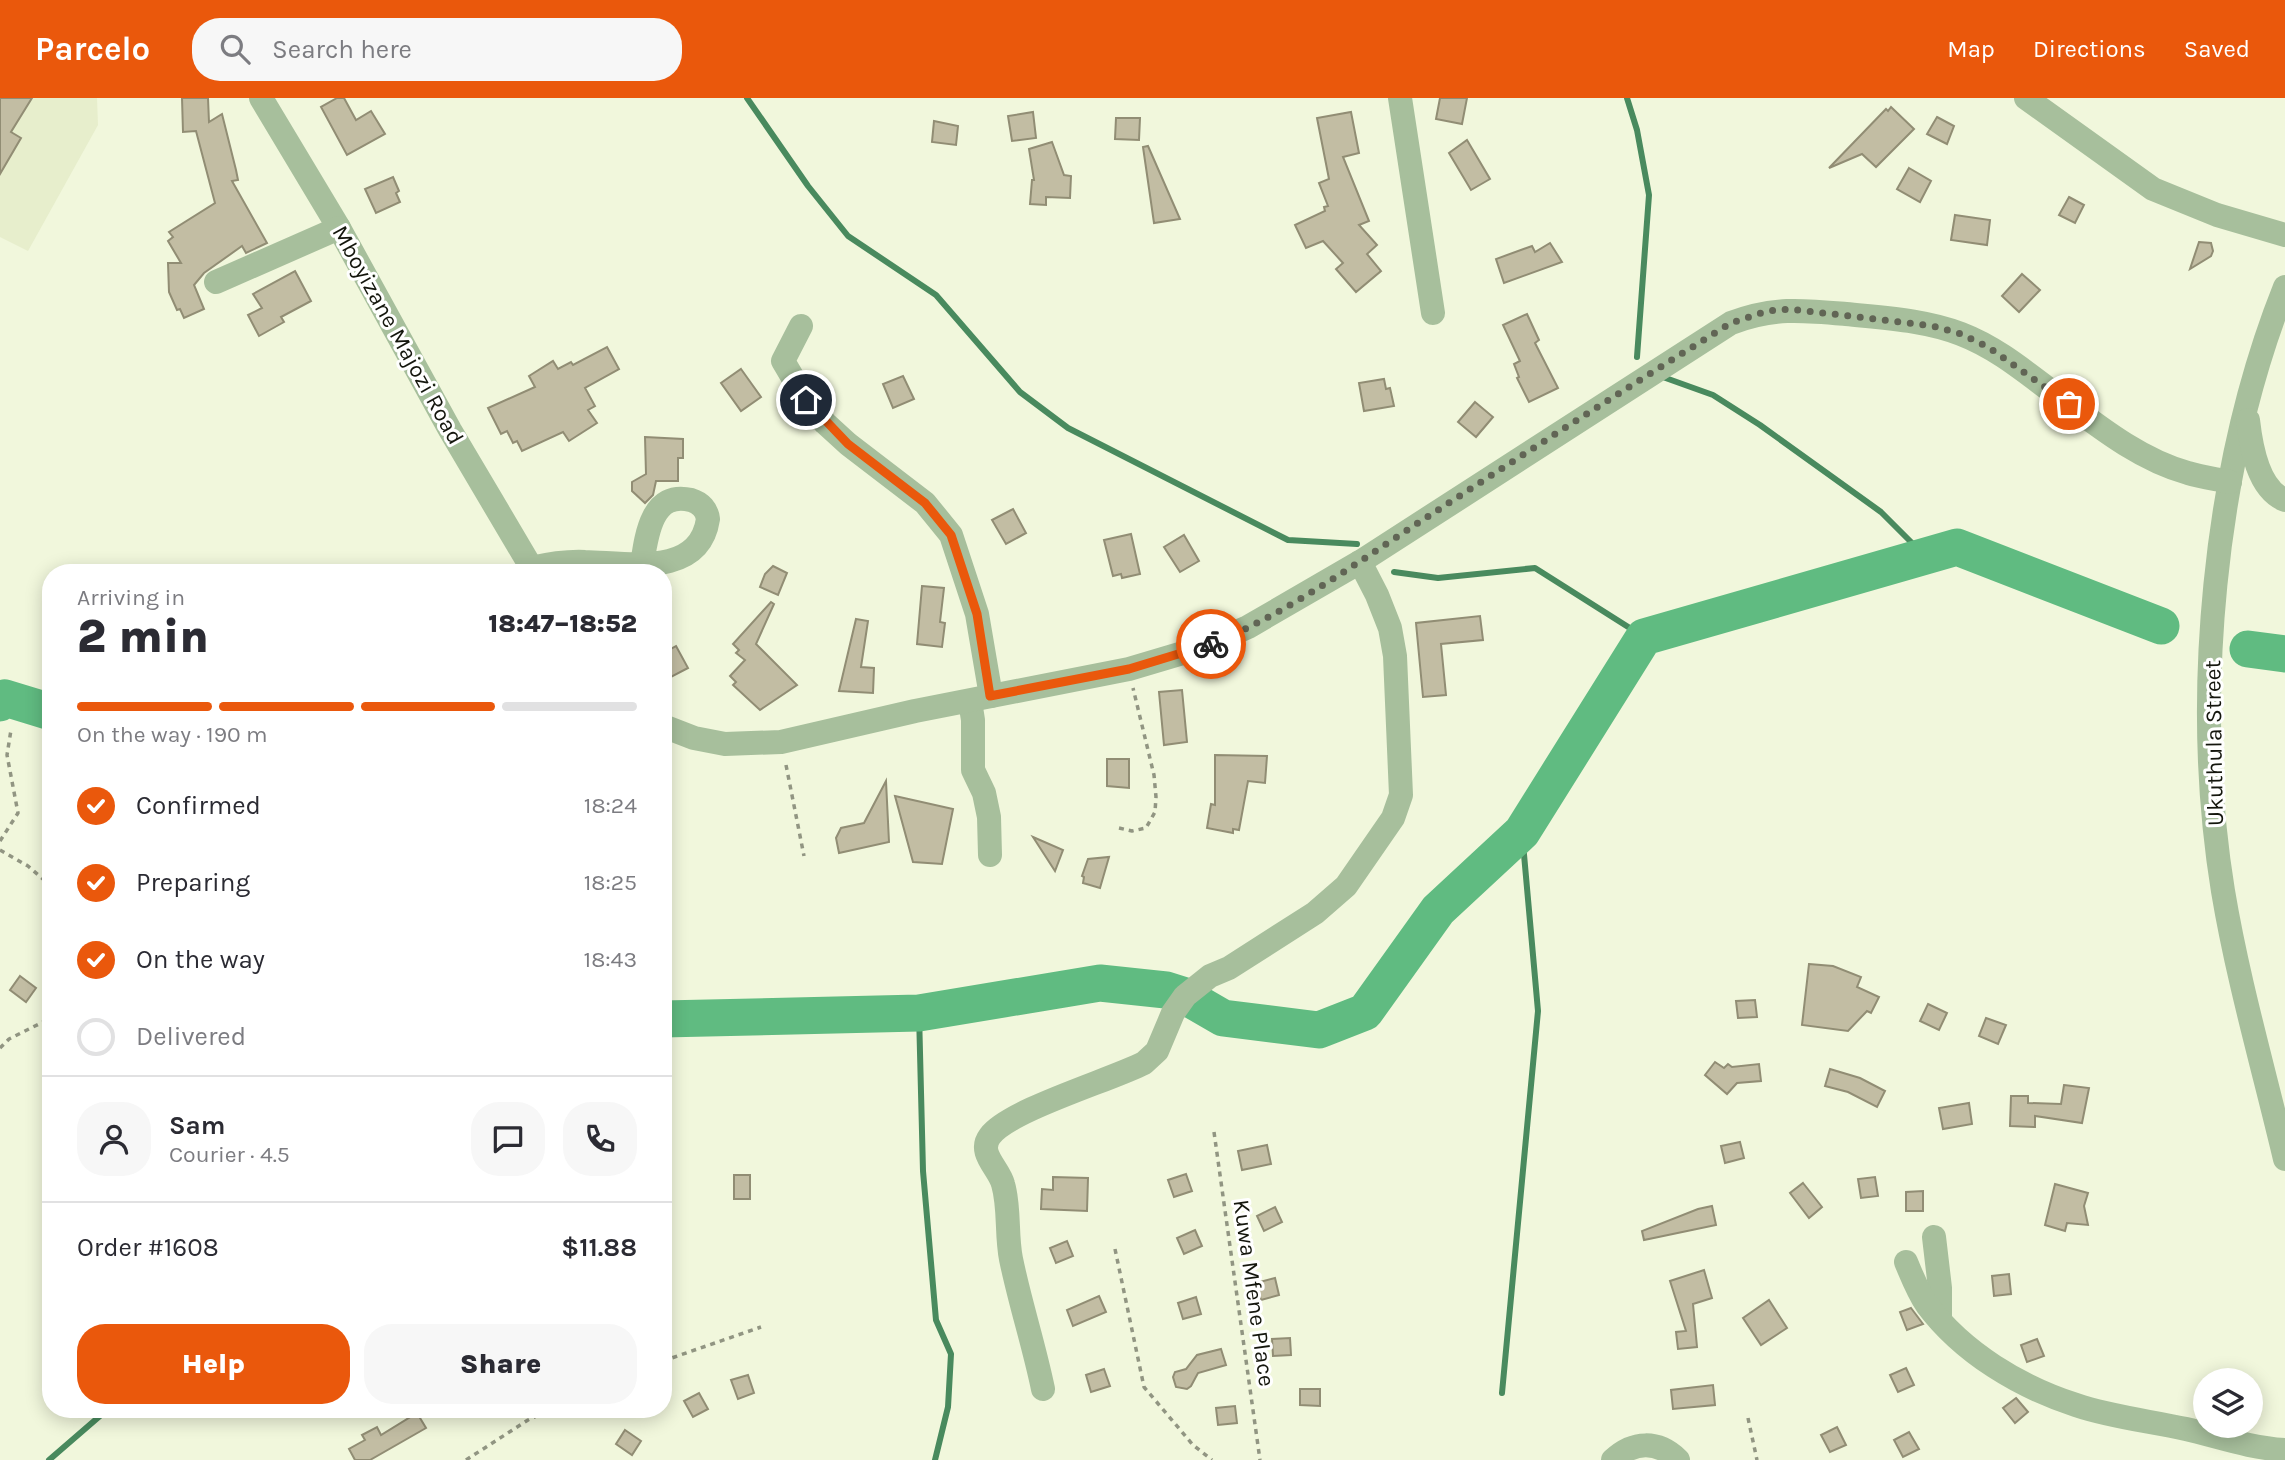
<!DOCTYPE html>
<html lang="en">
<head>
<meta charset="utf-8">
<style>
	:root { --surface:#fff; --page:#f7f7f7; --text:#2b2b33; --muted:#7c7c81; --line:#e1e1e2; --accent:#ea580c }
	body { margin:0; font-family:Karla,sans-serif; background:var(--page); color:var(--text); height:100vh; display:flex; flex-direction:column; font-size:26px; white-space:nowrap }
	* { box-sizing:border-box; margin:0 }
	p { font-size:23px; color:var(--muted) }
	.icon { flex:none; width:38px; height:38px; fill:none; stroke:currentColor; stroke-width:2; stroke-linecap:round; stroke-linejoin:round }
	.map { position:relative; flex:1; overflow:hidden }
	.drawer { position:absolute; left:42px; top:466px; width:630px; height:854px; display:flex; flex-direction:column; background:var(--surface); border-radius:28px; box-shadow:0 4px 18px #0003 }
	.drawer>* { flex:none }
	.fabs { position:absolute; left:2193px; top:1270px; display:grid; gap:14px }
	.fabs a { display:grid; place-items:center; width:70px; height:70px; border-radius:50%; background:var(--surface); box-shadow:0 4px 18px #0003; font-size:35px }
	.pin { position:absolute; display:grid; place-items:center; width:60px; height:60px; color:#fff; margin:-30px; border:4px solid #fff; border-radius:50%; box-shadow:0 2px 7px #0007 }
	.courier { position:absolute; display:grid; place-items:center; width:70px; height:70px; margin:-35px; border:5px solid #ea580c; border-radius:50%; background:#fff; color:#222; box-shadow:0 2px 9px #0007 }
	.summary em { font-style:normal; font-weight:800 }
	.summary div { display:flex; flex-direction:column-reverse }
	.summary { display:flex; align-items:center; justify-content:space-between; height:119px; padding:0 35px }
	h1 { font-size:46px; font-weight:800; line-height:52px }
	.bar { display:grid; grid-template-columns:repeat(4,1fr); gap:10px 7px; align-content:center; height:84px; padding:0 35px }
	.bar i { height:9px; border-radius:5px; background:var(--line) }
	.bar .selected { background:var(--accent) }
	.bar p { grid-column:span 4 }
	.line { display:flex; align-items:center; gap:18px; padding:0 35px; border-top:2px solid var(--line) }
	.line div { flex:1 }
	.round { display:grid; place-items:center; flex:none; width:74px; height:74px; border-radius:28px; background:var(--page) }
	ol { padding:0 35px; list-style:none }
	li { display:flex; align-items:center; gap:21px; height:77px }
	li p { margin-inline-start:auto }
	li .icon { padding:7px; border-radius:50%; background:var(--accent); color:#fff; stroke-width:4 }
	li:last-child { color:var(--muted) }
	li i { width:38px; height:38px; border:4px solid var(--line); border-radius:50% }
	.action { display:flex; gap:14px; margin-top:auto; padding:14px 35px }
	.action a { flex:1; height:80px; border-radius:28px; background:var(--accent); color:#fff; font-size:28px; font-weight:800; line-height:80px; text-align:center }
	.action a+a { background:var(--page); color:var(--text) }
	header { display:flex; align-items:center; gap:42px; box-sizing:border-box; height:98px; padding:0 35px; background:var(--accent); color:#fff }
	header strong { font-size:33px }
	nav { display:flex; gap:38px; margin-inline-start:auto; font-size:24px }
	.search { width:490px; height:63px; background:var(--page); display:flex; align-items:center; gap:18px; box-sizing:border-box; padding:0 24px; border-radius:28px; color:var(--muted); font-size:26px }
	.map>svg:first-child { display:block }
</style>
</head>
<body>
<header>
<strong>Parcelo</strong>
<div class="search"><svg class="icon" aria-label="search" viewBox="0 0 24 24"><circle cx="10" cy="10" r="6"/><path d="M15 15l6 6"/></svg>Search here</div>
<nav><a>Map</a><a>Directions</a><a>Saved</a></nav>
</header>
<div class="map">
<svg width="2285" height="1362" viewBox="0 0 2285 1362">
	<rect width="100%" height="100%" fill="#f1f7dc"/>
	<!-- built -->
	<path fill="#e7eecc" d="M0,0H97L98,27L28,153L0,139Z"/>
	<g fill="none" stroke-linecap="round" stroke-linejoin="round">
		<!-- stream -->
		<g stroke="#498a5e" stroke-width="6">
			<path d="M747,0L808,88L848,138L936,197L1020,294L1068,330L1288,442L1357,446"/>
			<path d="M1627,0L1637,32L1649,97L1637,259"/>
			<path d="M1660,278L1713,297L1760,327L1881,414L1925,458"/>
			<path d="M1394,474L1438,480L1535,470L1644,539"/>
			<path d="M919,915L923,1073L936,1222L951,1256L948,1309L935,1362"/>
			<path d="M1502,1295L1538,913L1522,734"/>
			<path d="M49,1362L108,1311"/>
		</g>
		<!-- river -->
		<g stroke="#60bb81" stroke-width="37">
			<path d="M2248,551L2285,556"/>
			<path d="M0,605L5,600L51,614"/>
			<path d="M663,921L919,915L1100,885L1166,892L1185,898L1223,920L1319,932L1365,914L1438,812L1522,734L1644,539L1957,449L2161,528"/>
		</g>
	</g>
	<!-- building -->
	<g fill="#c2bda3" stroke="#918d74" stroke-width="2">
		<path d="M0,0H32L11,34L21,40L0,76Z"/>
		<path d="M182,0H208L209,24L222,16L236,72L238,82L232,83L267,145L246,155L242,148L204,175L194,187L204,211L184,220L180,211L177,212L169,194L168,165H181L168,143L173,139L169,134L215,105L196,33L183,34Z"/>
		<path d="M337,0H344L356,22L371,13L385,36L347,57L321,9Z"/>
		<path d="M1440,0H1467L1462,26L1436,21Z"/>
		<path d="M1891,9L1914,31L1876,69L1862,56L1829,70L1886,11L1888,13Z"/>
		<path d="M1033,14L1036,40L1012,43L1008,18Z"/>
		<path d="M1351,14L1359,55L1343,59L1369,123L1359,127L1377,147L1367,156L1381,173L1356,194L1336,171L1343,165L1323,143L1306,150L1295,127L1325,113L1324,109L1328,108L1319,85L1329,81L1317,20Z"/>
		<path d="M1937,19L1954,28L1947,46L1927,36Z"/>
		<path d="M1116,20H1140L1139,42L1115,41Z"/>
		<path d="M934,23L958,28L956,47L932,44Z"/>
		<path d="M1467,42L1490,81L1471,92L1449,55Z"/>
		<path d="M1052,44L1064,77L1071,78L1070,100L1046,99V107L1030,106L1032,82H1034L1029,51Z"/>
		<path d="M1148,48L1180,121L1154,125L1143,49Z"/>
		<path d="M1909,70L1931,83L1920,104L1897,91Z"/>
		<path d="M393,79L399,93L396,95L400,104L376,115L365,91Z"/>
		<path d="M2069,99L2084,107L2075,125L2059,117Z"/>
		<path d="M1955,117L1990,122L1987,147L1951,142Z"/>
		<path d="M2199,144L2211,145L2213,153L2211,158L2190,171Z"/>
		<path d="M1550,145L1562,164L1504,185L1496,161L1532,148L1535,154Z"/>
		<path d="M295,173L311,203L281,219L284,224L259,238L248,217L262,210L253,196Z"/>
		<path d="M2022,176L2040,192L2019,214L2002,198Z"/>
		<path d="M1527,216L1539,242L1535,245L1558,290L1529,304L1517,280L1519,279L1514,266L1520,263L1503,227Z"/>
		<path d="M607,249L619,271L585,290L595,308L588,312L597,325L569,343L563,334L522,353L517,343L513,345L507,333L501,336L488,310L535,289L529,278L553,263L558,271L571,264L573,267Z"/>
		<path d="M741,271L761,299L741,313L721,285Z"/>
		<path d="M903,278L914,301L893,310L883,286Z"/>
		<path d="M1384,281L1386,291L1390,290L1394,308L1364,313L1359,285Z"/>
		<path d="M1475,304L1493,319L1476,339L1458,324Z"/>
		<path d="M645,339L683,341V360H678V383H656L653,397L645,405L632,393V384L646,376Z"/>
		<path d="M1013,411L1026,435L1006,446L992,422Z"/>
		<path d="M1131,436L1140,476L1122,480L1121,476L1113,478L1104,442Z"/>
		<path d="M1184,437L1199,463L1180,474L1164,449Z"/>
		<path d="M773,468L787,475L778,497L760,489L765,476Z"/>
		<path d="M922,488L944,490L940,524L945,525L942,549L917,546Z"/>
		<path d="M771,504L774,506L756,546L797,587L760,612L733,587L736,584L730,578L745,562L736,555L739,552L733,546Z"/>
		<path d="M1480,518L1483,542L1441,546L1446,597L1423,599L1416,525Z"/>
		<path d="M856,521L868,523L861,569L874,570L873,595L839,593Z"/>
		<path d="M676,548L688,570L669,580L663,570V555Z"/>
		<path d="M1182,592L1187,644L1164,647L1159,594Z"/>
		<path d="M1215,657L1267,658L1265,685L1248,683L1239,732L1233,731V735L1207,730L1211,706L1215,707Z"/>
		<path d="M1107,661H1129V690L1107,688Z"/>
		<path d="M886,683L889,744L839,755L836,740L841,730L864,725Z"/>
		<path d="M895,698L953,711L942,766L913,764Z"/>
		<path d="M1033,739L1063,752L1055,773Z"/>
		<path d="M1109,759L1100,790L1083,785L1084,779L1082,778L1088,761Z"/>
		<path d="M1809,866L1833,868L1861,879L1857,889L1879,899L1871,915L1867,913L1848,933L1802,927Z"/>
		<path d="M20,878L36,890L26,904L10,892Z"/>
		<path d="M1755,902L1757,919L1738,920L1736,903Z"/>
		<path d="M1928,906L1947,915L1939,932L1920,923Z"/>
		<path d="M1986,920L2006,927L1998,946L1979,938Z"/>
		<path d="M1715,964L1724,970L1728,966L1732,969L1759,966L1761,983L1737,985L1727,996L1705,977Z"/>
		<path d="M1830,971L1860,980L1885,993L1877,1009L1848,994L1825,988Z"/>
		<path d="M2064,987L2089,990L2082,1025L2035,1018V1029L2010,1028L2011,998H2028V1005L2061,1006Z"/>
		<path d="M1969,1005L1972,1026L1943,1031L1939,1010Z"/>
		<path d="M1740,1044L1744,1060L1725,1065L1721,1048Z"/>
		<path d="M1267,1047L1271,1066L1242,1072L1238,1053Z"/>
		<path d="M1186,1076L1192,1093L1174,1099L1168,1082Z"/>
		<rect x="734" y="1077" width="16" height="24"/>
		<path d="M1053,1079L1088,1080L1087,1113L1041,1111L1042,1091L1053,1092Z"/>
		<path d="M1875,1079L1878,1098L1861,1100L1858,1081Z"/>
		<path d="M1803,1085L1822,1109L1809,1120L1790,1095Z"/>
		<path d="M2055,1086L2088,1095L2084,1108L2088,1127L2067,1125L2065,1133L2045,1127Z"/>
		<path d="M1923,1093V1113H1906V1094Z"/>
		<path d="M1712,1108L1716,1127L1644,1142L1642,1133L1698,1111Z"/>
		<path d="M1275,1109L1282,1124L1264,1133L1257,1118Z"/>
		<path d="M1195,1132L1202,1148L1184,1156L1177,1140Z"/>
		<path d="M1067,1143L1073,1158L1056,1165L1050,1150Z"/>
		<path d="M1704,1172L1712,1200L1693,1206L1697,1249L1678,1251L1676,1234L1686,1233L1670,1183Z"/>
		<path d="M2009,1176L2011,1196L1994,1198L1992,1178Z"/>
		<path d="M1275,1180L1279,1197L1261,1202L1256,1185Z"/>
		<path d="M1099,1198L1106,1214L1073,1228L1067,1212Z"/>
		<path d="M1196,1199L1201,1216L1183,1221L1178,1205Z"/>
		<path d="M1769,1202L1787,1230L1761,1247L1743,1220Z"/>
		<path d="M1911,1210L1923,1226L1907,1232L1900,1214Z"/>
		<path d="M1290,1240L1291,1257L1273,1258L1272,1241Z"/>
		<path d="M2037,1241L2044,1258L2027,1264L2021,1247Z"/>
		<path d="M1221,1251L1226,1267L1198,1275L1191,1288L1187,1291L1176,1289L1173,1279L1175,1274L1186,1271L1197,1257Z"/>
		<path d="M1906,1270L1914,1287L1898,1294L1890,1277Z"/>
		<path d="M1104,1271L1110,1288L1091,1294L1086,1277Z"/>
		<path d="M748,1277L754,1295L738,1301L731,1282Z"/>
		<path d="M1713,1287L1715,1307L1673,1311L1671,1292Z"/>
		<path d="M1300,1291H1320V1308L1300,1307Z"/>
		<path d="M699,1295L708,1311L693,1319L684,1303Z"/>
		<path d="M2016,1300L2028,1314L2015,1325L2003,1310Z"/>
		<path d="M1235,1308L1237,1325L1218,1327L1216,1310Z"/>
		<path d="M417,1315L426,1330L370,1362H355L349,1351L365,1342L362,1337L377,1329L381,1337Z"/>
		<path d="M1837,1329L1846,1347L1830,1354L1821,1337Z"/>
		<path d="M625,1332L641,1343L632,1357L616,1346Z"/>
		<path d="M1909,1334L1919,1351L1903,1359L1894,1342Z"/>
	</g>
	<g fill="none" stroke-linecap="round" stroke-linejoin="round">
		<!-- path -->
		<g stroke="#919582" stroke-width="3.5" stroke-dasharray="5 5" stroke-linecap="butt">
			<path d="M786,667L804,758"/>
			<path d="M1119,730L1132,733L1146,730L1155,714L1156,699L1154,677L1133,590"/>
			<path d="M0,743L18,715L7,657L11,632"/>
			<path d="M0,752L28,768L51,788"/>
			<path d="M0,950L9,941L51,920"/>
			<path d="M1214,1034L1260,1362"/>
			<path d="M1115,1151L1144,1289L1193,1347L1212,1362"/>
			<path d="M663,1263L761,1229"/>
			<path d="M1748,1320L1757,1362"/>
			<path d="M466,1362L528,1322L551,1311"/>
		</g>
		<!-- minor -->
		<g stroke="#a7bf9c" stroke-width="24">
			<path d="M261,0L339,130L450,332L534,474"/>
			<path d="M1400,0L1433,215"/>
			<path d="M2026,0L2153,91L2217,117L2285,137"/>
			<path d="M216,184L339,130"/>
			<path d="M2285,189C2213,369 2192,602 2223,793C2238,883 2264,972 2285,1061"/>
			<path d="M801,228L783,263L806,302L825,325L848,346L925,405L951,437L977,516L991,598"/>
			<path d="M2248,322C2251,349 2258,391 2285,402"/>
			<path d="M531,470C549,466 566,463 585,464C628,465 699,480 708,421C707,412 701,405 691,402C651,392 646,440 642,467"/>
			<path d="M970,603L973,622V672L984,695L989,719L990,757"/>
			<path d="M663,628L694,640L725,646L781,644L915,613L1129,571L1203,549L1248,529L1360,464L1731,225C1773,209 1802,212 1846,216C1884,220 1925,222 1961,236C1995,249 2023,272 2051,293C2093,324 2137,361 2188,375C2201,379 2216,381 2230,384"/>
			<path d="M1934,1139L1940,1190V1222"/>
			<path d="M1906,1164C1912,1178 1918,1194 1927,1207C1963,1255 2020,1289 2076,1307C2111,1319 2150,1323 2186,1331C2220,1339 2250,1350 2285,1352"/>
			<path d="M1043,1291C1034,1247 1020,1205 1011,1161C1006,1136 1010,1110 1003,1086C999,1070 977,1055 990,1038C1009,1012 1111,982 1144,965L1157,953L1173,915L1185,898L1210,878L1229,870L1315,815L1346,788L1393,720L1401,697L1395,558L1390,530L1377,497L1360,464"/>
			<path d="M1613,1362C1633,1343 1658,1342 1678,1362"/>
		</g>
	</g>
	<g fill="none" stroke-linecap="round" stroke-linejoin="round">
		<!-- done -->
		<path stroke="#616555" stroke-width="7" stroke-dasharray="0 12.6" d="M1211,546C1291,514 1363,460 1435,414C1533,350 1631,287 1731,225L1767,213L1790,211L1933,228L1961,236L1988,249L2069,306"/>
		<!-- route -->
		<path stroke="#ea580c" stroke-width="9" d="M806,302L848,346L925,405L951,437L977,516L990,598L1129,571L1211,546"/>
	</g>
	<g text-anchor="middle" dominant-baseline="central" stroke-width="6" stroke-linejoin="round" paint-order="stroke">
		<!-- street labels -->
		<g font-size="23" fill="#14160d" stroke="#fff">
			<text transform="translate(398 237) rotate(61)">Mboyizane Majozi Road</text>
			<text transform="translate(2214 645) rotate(-91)">Ukuthula Street</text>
			<text transform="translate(1254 1195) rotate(82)">Kuwa Mfene Place</text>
		</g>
	</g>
</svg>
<div class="fabs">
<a><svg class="icon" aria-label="layers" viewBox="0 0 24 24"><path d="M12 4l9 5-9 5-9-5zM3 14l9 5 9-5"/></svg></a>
</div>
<div class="pin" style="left:2069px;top:306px;background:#ea580c"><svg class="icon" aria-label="bag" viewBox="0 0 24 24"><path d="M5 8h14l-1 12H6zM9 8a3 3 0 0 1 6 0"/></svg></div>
<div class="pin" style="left:806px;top:302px;background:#1f2937"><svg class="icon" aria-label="home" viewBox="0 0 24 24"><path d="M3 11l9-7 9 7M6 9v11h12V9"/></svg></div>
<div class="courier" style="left:1211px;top:546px"><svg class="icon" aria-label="bike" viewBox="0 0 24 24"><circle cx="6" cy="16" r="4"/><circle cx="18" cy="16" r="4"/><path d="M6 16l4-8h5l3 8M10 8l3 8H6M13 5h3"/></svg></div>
<section class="drawer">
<div class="summary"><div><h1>2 min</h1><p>Arriving in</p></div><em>18:47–18:52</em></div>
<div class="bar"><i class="selected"></i><i class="selected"></i><i class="selected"></i><i></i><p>On the way · 190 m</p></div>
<ol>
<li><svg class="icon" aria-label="check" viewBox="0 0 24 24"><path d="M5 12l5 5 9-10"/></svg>Confirmed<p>18:24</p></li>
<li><svg class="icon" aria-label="check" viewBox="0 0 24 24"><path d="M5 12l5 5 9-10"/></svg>Preparing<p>18:25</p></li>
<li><svg class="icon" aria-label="check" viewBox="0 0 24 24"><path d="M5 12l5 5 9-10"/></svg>On the way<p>18:43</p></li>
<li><i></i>Delivered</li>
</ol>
<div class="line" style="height:126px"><a class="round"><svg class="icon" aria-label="person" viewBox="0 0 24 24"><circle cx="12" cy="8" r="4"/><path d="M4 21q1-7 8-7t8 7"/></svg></a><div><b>Sam</b><p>Courier · 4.5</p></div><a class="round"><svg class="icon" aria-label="chat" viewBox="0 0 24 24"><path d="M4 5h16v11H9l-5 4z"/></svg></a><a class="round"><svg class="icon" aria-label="phone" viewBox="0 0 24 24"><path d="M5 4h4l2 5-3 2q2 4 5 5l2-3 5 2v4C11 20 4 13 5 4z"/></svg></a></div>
<div class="line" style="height:91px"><div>Order #1608</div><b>$11.88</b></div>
<div class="action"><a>Help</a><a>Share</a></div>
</section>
</div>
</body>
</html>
